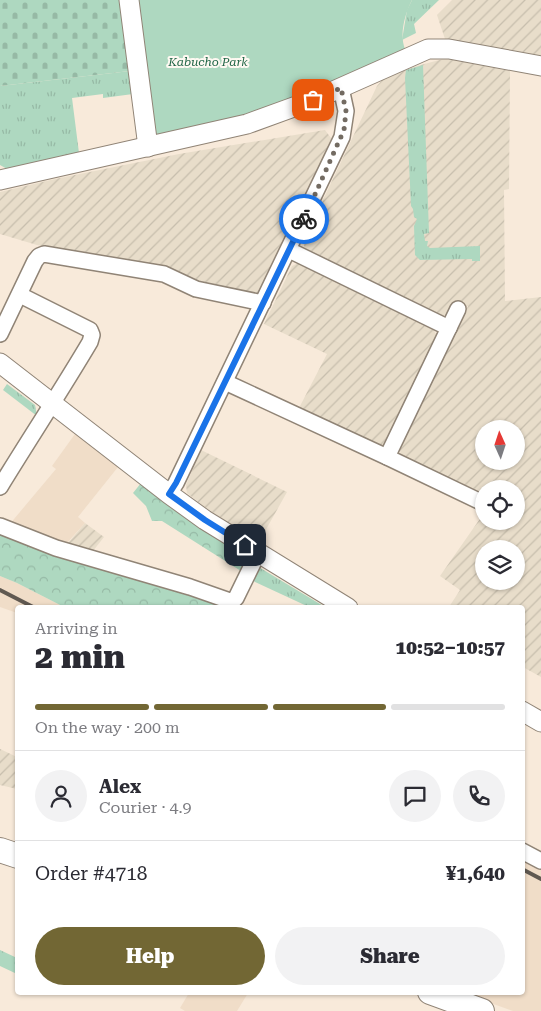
<!DOCTYPE html>
<html lang="en">
<head>
<meta charset="utf-8">
<style>
	:root { --surface:#fff; --page:#f2f2f3; --text:#2b2b33; --muted:#7c7c81; --line:#e1e1e2; --accent:#726734 }
	body { margin:0; font-family:"Roboto Serif",serif; background:var(--page); color:var(--text); height:100vh; display:flex; flex-direction:column; font-size:19px; white-space:nowrap }
	* { box-sizing:border-box; margin:0 }
	p { font-size:16px; color:var(--muted) }
	.icon { flex:none; width:28px; height:28px; fill:none; stroke:currentColor; stroke-width:2; stroke-linecap:round; stroke-linejoin:round }
	.map { position:relative; flex:1; overflow:hidden }
	.details { position:absolute; left:15px; top:605px; width:510px; height:390px; display:flex; flex-direction:column; background:var(--surface); border-radius:5px; box-shadow:0 1px 4px #0004 }
	.details>* { flex:none }
	.needle { width:32px; rotate:357deg }
	.tools { position:absolute; left:475px; top:420px; display:grid; gap:10px }
	.tools a { display:grid; place-items:center; width:50px; height:50px; border-radius:50%; background:var(--surface); box-shadow:0 1px 4px #0004; font-size:25px }
	.pin { position:absolute; display:grid; place-items:center; width:42px; height:42px; color:#fff; margin:-21px; border-radius:10px; box-shadow:0 2px 8px #0006 }
	.courier { position:absolute; display:grid; place-items:center; width:50px; height:50px; margin:-25px; border:4px solid #1a73e8; border-radius:50%; background:#fff; color:#222; box-shadow:0 1px 6px #0007 }
	.headline em { font-style:normal; font-weight:800 }
	.headline div { display:flex; flex-direction:column-reverse }
	.headline { display:flex; align-items:center; justify-content:space-between; height:85px; padding:0 20px }
	h1 { font-size:32px; font-weight:800; line-height:38px }
	.bar { display:grid; grid-template-columns:repeat(4,1fr); gap:8px 5px; align-content:center; height:60px; padding:0 20px }
	.bar i { height:6px; border-radius:4px; background:var(--line) }
	.bar .selected { background:var(--accent) }
	.bar p { grid-column:span 4 }
	.line { display:flex; align-items:center; gap:12px; padding:0 20px; border-top:1px solid var(--line) }
	.line div { flex:1 }
	.round { display:grid; place-items:center; flex:none; width:52px; height:52px; border-radius:26px; background:var(--page) }
	.action { display:flex; gap:10px; margin-top:auto; padding:10px 20px }
	.action a { flex:1; height:58px; border-radius:30px; background:var(--accent); color:#fff; font-size:20px; font-weight:800; line-height:58px; text-align:center }
	.action a+a { background:var(--page); color:var(--text) }
	.map>svg:first-child { display:block }
</style>
</head>
<body>
<div class="map">
<svg width="541" height="1011" viewBox="0 0 541 1011">
	<defs>
		<pattern id="industrial-furrows" width="10" height="10" patternUnits="userSpaceOnUse" patternTransform="scale(1.25)"><rect width="10" height="10" fill="#e8ddca"/><path d="M-1 1l2-2M0 10L10 0M9 11l2-2" fill="none" stroke="#c7bead"/></pattern>
		<pattern id="grass-tufts" width="24" height="20" patternUnits="userSpaceOnUse" patternTransform="scale(1.25)"><rect width="24" height="20" fill="#aed8c0"/><path d="M3 7l-1-3M5 7V3M7 7l1-3M15 17l-1-3M17 17v-4M19 17l1-3" fill="none" stroke="#96b9a5"/></pattern>
		<pattern id="forest-crowns" width="20" height="18" patternUnits="userSpaceOnUse" patternTransform="scale(1.25)"><rect width="20" height="18" fill="#aed8c0"/><path d="M2 6a3 3 0 1 1 6 0M12 15a3 3 0 1 1 6 0" fill="none" stroke="#96b9a5"/></pattern>
		<pattern id="cemetery-stones" width="16" height="16" patternUnits="userSpaceOnUse" patternTransform="scale(1.25)"><rect width="16" height="16" fill="#aed8c0"/><path d="M2 7V4a2 2 0 0 1 4 0v3zM10 15v-3a2 2 0 0 1 4 0v3z" fill="#96b9a5"/></pattern>
	</defs>
	<rect width="100%" height="100%" fill="#f8eada"/>
	<!-- built -->
	<g fill="#f0ddc8">
		<path d="M75,434L118,467L78,517L85,523L66,544L9,525L56,469L52,466Z"/>
		<path d="M0,576L17,583L64,607L18,608L17,613L0,607Z"/>
		<path d="M523,857L541,866V1011H513L463,993L522,992Z"/>
		<path d="M189,993V992L248,993L237,1011H185L180,1008Z"/>
	</g>
	<!-- industrial -->
	<g fill="url(#industrial-furrows)" fill-rule="evenodd">
		<path d="M452,0H541V57L445,39L437,15Z"/>
		<path d="M447,58L510,71L509,189L504,190L505,301L541,297V677L523,667L522,608L449,607L460,590L440,576L484,513V521H516V489H484V494L401,457L400,450L468,306L451,309L448,314L441,317L306,251L303,242L377,86L383,79L413,67ZM484,429H516V461H484ZM484,549H516V581H484Z"/>
		<path d="M325,130L334,142L260,295L203,287L171,270L37,245L0,234V192L55,179L179,154Z"/>
		<path d="M298,263L434,330L437,336L384,445L378,446L299,408L327,354L264,324L292,266Z"/>
		<path d="M201,450L287,492L259,542L203,506L187,493L186,485Z"/>
		<path d="M85,523L104,537L93,551L68,543Z"/>
		<path d="M0,749L17,757V789L0,785Z"/>
	</g>
	<!-- grass -->
	<g fill="url(#grass-tufts)">
		<path d="M412,0H439L414,24L416,33L402,40L407,10Z"/>
		<path d="M423,65L429,233L424,234L425,241H428L427,246L430,248L480,246V261H472V259L420,260L415,255L414,226L417,219L414,217L413,209L411,206L405,78L406,70Z"/>
		<path d="M130,71L133,94L103,98V94L72,98L79,153L9,170L0,165V86Z"/>
		<path d="M7,384L35,405L37,416L3,390Z"/>
		<path d="M257,566L325,607H309L251,580Z"/>
	</g>
	<!-- forest -->
	<g fill="url(#forest-crowns)">
		<path d="M141,483L172,507L248,559L241,571L162,521H152L146,506L133,493Z"/>
		<path d="M0,531L88,563L237,607H64L17,583L0,576Z"/>
		<path d="M0,950L17,958V974L0,966Z"/>
	</g>
	<!-- cemetery -->
	<path fill="url(#cemetery-stones)" d="M0,0H122L130,71L0,86Z"/>
	<!-- park -->
	<path fill="#aed8c0" d="M137,0H412C405,14 399,34 405,49L380,62L269,109L160,137L153,131Z"/>
	<g fill="none" stroke-linecap="round" stroke-linejoin="round">
		<defs>
			<g id="minor">
				<path d="M289,250L449,328"/>
				<path d="M0,334L35,261L39,256L44,254L164,274L196,289L263,303"/>
				<path d="M225,382L387,457L483,503"/>
				<path d="M387,457L458,309"/>
				<path d="M0,487C30,438 61,391 90,342L92,335L90,330L20,295"/>
				<path d="M169,494L176,483L342,137L346,111L341,88"/>
				<path d="M0,526L56,548L190,587L230,601L234,600L236,598L258,553"/>
				<path d="M522,851L541,861"/>
			</g>
			<g id="tertiary">
				<path d="M129,0L148,147"/>
				<path d="M0,180L247,124L313,100L428,49H449L541,66"/>
				<path d="M0,363L169,494L205,520L348,608"/>
				<path d="M522,711L541,722"/>
			</g>
			<g id="trunk">
				<path d="M0,850L18,856"/>
				<path d="M430,992L482,1011"/>
			</g>
		</defs>
		<!-- minor casing -->
		<use href="#minor" stroke="#908476" stroke-width="18"/>
		<!-- tertiary casing -->
		<use href="#tertiary" stroke="#908476" stroke-width="21"/>
		<!-- trunk casing -->
		<use href="#trunk" stroke="#908476" stroke-width="26"/>
		<!-- minor -->
		<use href="#minor" stroke="#fff" stroke-width="15"/>
		<!-- tertiary -->
		<use href="#tertiary" stroke="#fff" stroke-width="19"/>
		<!-- trunk -->
		<use href="#trunk" stroke="#fff" stroke-width="24"/>
		<!-- rail -->
		<g stroke="#605951" stroke-width="4">
			<path d="M0,590L35,608"/>
			<path d="M522,869L541,879"/>
		</g>
	</g>
	<g fill="none" stroke-linecap="round" stroke-linejoin="round">
		<!-- done -->
		<path stroke="#736b62" stroke-width="5" stroke-dasharray="0 9" d="M304,219L344,130L346,111L341,88L313,100"/>
		<!-- route -->
		<path stroke="#1a73e8" stroke-width="6" d="M245,545L205,520L169,494L176,483L304,219"/>
	</g>
	<g text-anchor="middle" dominant-baseline="central" stroke-width="4" stroke-linejoin="round" paint-order="stroke">
		<!-- park labels -->
		<g font-size="12" font-style="italic" fill="#1f6445" stroke="#fef9f2">
			<text x="208" y="62">Kabucho Park</text>
		</g>
	</g>
</svg>
<div class="tools">
<a><svg class="needle" viewBox="-14 -14 28 28"><path d="M0-13l5 13h-10z" fill="#e53935"/><path d="M0 13l5-13h-10z" fill="#7c7c81"/></svg></a>
<a><svg class="icon" aria-label="locate" viewBox="0 0 24 24"><circle cx="12" cy="12" r="6"/><path d="M12 2v4M12 18v4M2 12h4M18 12h4"/></svg></a>
<a><svg class="icon" aria-label="layers" viewBox="0 0 24 24"><path d="M12 4l9 5-9 5-9-5zM3 14l9 5 9-5"/></svg></a>
</div>
<div class="pin" style="left:313px;top:100px;background:#ea580c"><svg class="icon" aria-label="bag" viewBox="0 0 24 24"><path d="M5 8h14l-1 12H6zM9 8a3 3 0 0 1 6 0"/></svg></div>
<div class="pin" style="left:245px;top:545px;background:#1f2937"><svg class="icon" aria-label="home" viewBox="0 0 24 24"><path d="M3 11l9-7 9 7M6 9v11h12V9"/></svg></div>
<div class="courier" style="left:304px;top:219px"><svg class="icon" aria-label="bike" viewBox="0 0 24 24"><circle cx="6" cy="16" r="4"/><circle cx="18" cy="16" r="4"/><path d="M6 16l4-8h5l3 8M10 8l3 8H6M13 5h3"/></svg></div>
<section class="details">
<div class="headline"><div><h1>2 min</h1><p>Arriving in</p></div><em>10:52–10:57</em></div>
<div class="bar"><i class="selected"></i><i class="selected"></i><i class="selected"></i><i></i><p>On the way · 200 m</p></div>
<div class="line" style="height:90px"><a class="round"><svg class="icon" aria-label="person" viewBox="0 0 24 24"><circle cx="12" cy="8" r="4"/><path d="M4 21q1-7 8-7t8 7"/></svg></a><div><b>Alex</b><p>Courier · 4.9</p></div><a class="round"><svg class="icon" aria-label="chat" viewBox="0 0 24 24"><path d="M4 5h16v11H9l-5 4z"/></svg></a><a class="round"><svg class="icon" aria-label="phone" viewBox="0 0 24 24"><path d="M5 4h4l2 5-3 2q2 4 5 5l2-3 5 2v4C11 20 4 13 5 4z"/></svg></a></div>
<div class="line" style="height:65px"><div>Order #4718</div><b>¥1,640</b></div>
<div class="action"><a>Help</a><a>Share</a></div>
</section>
</div>
</body>
</html>
